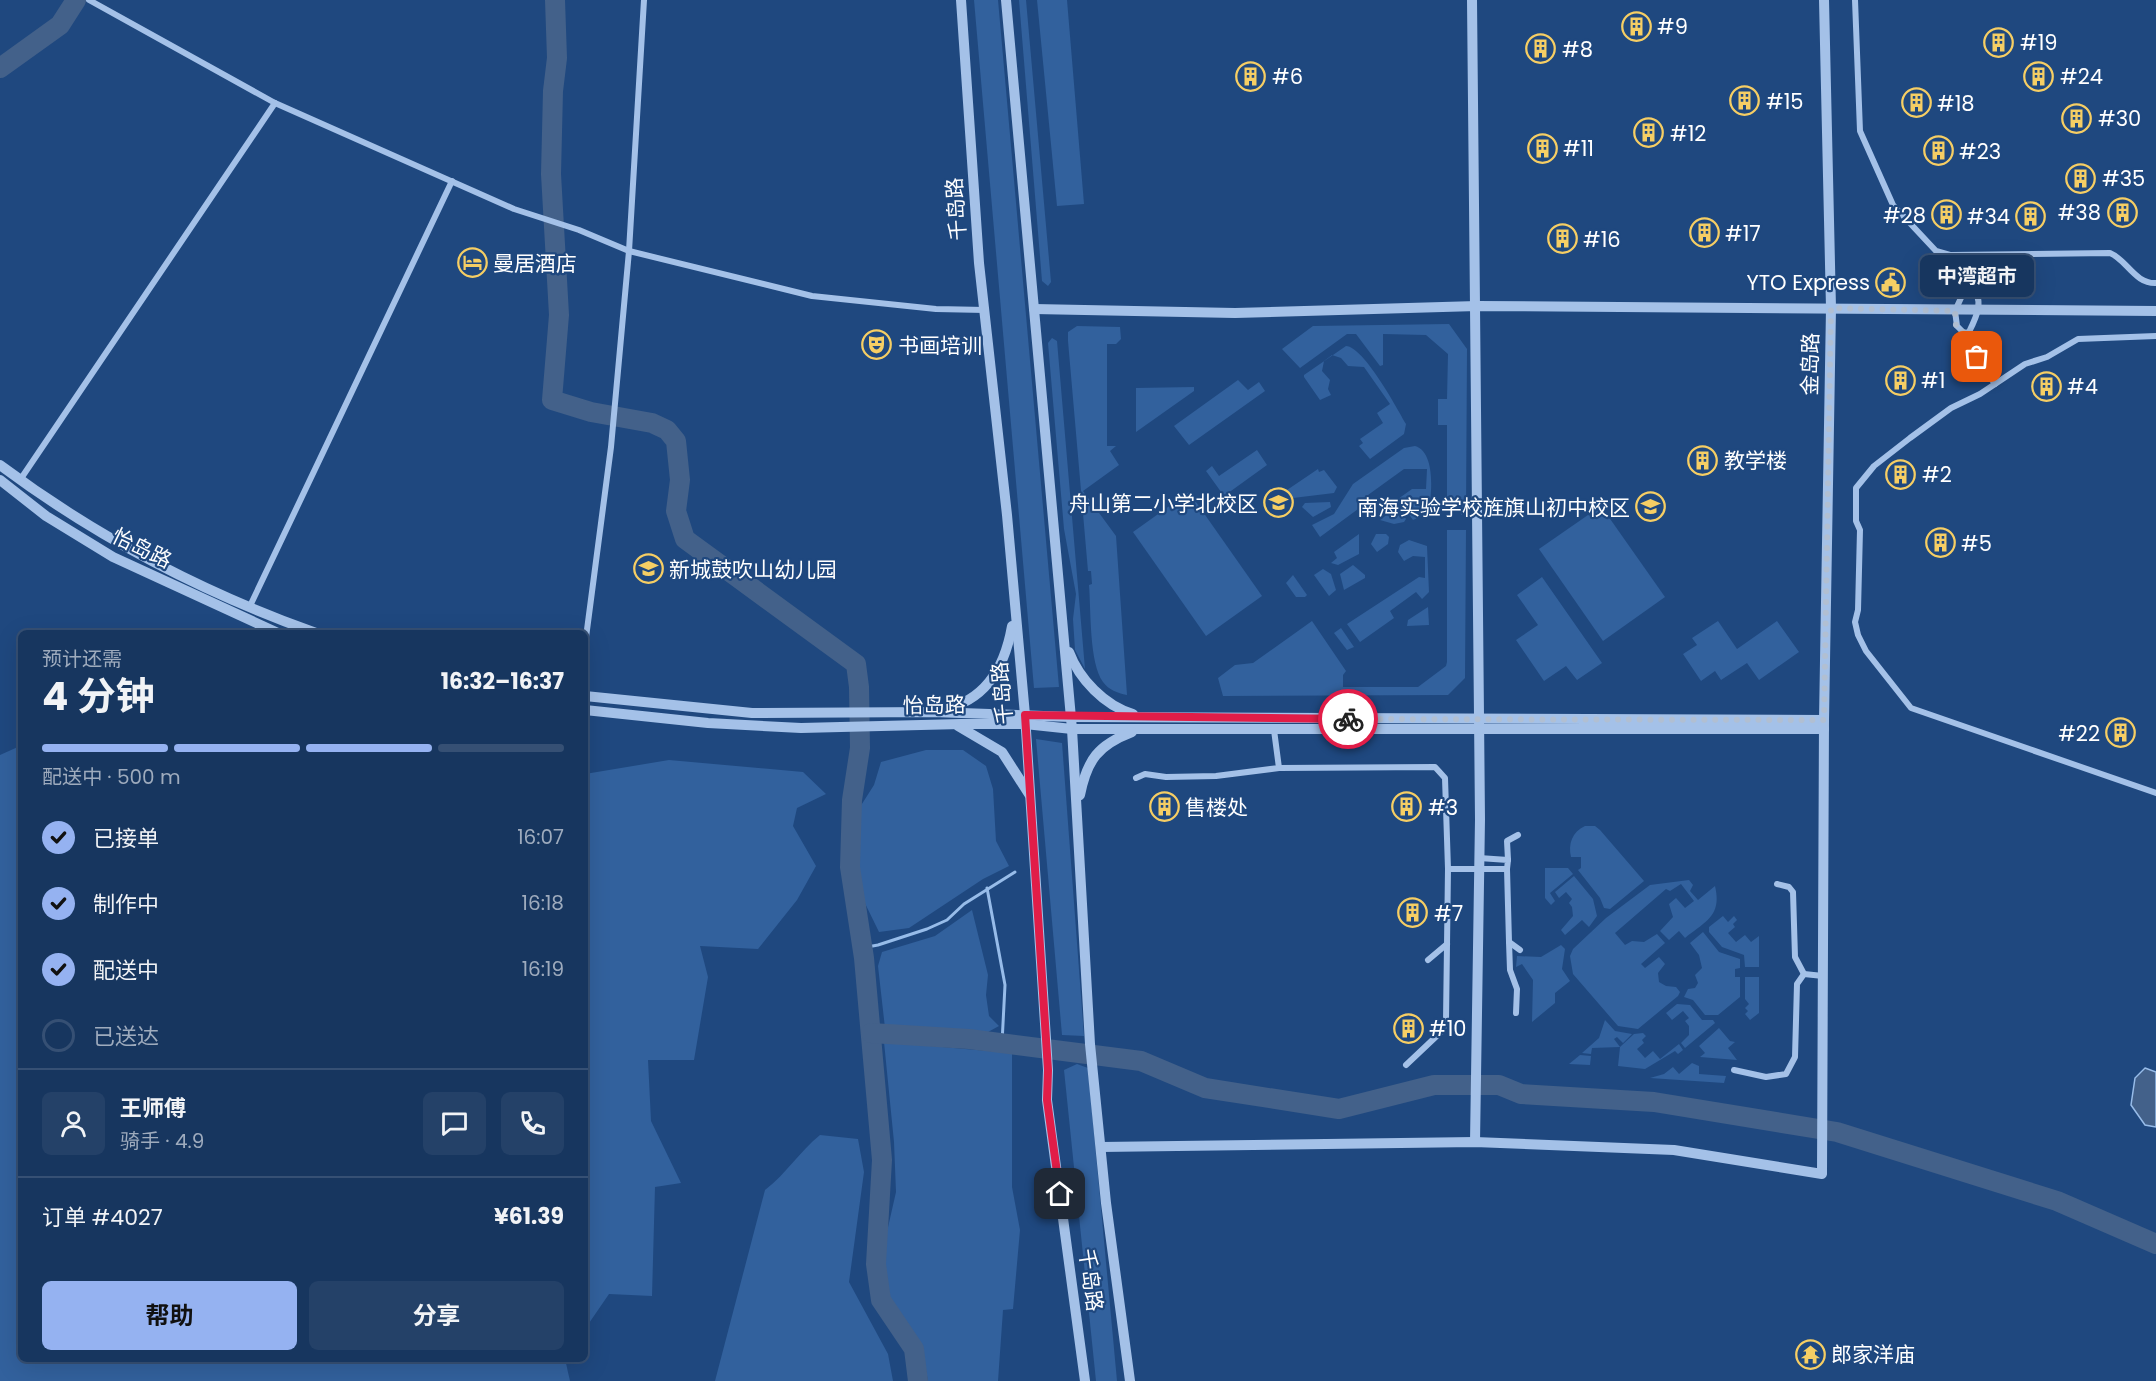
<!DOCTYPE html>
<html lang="zh">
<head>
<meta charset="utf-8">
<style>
	:root { --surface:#17365f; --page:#244168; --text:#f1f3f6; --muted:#9eabbd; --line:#365074; --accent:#95b2f1 }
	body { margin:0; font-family:Poppins,"Noto Sans SC",sans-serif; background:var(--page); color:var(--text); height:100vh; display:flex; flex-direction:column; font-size:22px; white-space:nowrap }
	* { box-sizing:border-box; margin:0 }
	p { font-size:20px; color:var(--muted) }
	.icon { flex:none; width:33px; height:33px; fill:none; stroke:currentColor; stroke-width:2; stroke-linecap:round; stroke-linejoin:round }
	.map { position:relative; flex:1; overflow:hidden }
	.drawer { position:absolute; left:18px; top:630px; width:570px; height:732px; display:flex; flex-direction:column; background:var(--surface); border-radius:9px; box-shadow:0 6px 24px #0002,0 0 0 2px var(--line) }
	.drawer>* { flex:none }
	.pin { position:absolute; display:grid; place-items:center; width:51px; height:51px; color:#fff; margin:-26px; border-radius:12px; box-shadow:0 3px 9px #0006 }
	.courier { position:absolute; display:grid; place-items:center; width:60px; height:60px; margin:-30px; border:4px solid #e11d48; border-radius:50%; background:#fff; color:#222; box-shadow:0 2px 8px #0007 }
	.bubble { position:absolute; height:42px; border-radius:9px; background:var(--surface); box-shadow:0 6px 24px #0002,0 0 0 2px var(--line); font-size:20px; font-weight:700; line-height:42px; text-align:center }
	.overview em { font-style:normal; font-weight:700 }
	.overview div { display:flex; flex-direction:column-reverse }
	.overview { display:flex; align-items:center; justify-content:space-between; height:102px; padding:0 24px }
	h1 { font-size:39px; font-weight:700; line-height:45px }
	.bar { display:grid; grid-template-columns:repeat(4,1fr); gap:9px 6px; align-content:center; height:72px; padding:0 24px }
	.bar i { height:8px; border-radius:4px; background:var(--line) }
	.bar .active { background:var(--accent) }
	.bar p { grid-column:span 4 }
	.line { display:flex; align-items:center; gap:15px; padding:0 24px; border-top:2px solid var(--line) }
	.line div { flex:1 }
	.round { display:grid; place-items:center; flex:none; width:63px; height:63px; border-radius:9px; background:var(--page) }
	ol { padding:0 24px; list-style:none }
	li { display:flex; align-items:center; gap:18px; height:66px }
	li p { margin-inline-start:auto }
	li .icon { padding:6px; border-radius:50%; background:var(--accent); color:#111; stroke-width:4 }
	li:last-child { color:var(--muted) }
	li i { width:33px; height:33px; border:3px solid var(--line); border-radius:50% }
	.action { display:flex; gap:12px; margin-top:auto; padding:12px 24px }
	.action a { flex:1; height:69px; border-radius:9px; background:var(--accent); color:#111; font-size:24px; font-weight:700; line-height:69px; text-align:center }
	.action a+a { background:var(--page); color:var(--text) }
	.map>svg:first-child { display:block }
</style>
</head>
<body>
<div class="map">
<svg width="2156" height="1381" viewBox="0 0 2156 1381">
	<rect width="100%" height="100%" fill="#1f487f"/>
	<!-- green -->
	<g fill="#32619d">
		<path d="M974,0H998L1059,687L1034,688Z"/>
		<path d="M1019,0H1026L1051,282L1048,286L1042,281Z"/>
		<path d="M1037,0H1067L1084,204L1057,206Z"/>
		<path d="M1449,324L1467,349L1466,515H1461L1460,505L1447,503V425H1438V399H1447L1448,354L1426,335L1383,334V365L1380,366L1356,334H1347L1300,368L1282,349L1313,326Z"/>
		<path d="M1077,326L1120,327L1121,339L1116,344H1107V446H1116L1110,451L1119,465L1083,491L1116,536L1127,695C1117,693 1109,690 1103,682C1089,663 1091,609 1089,585L1092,584L1091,571H1088L1068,341V332Z"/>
		<path d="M1052,338L1057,341L1085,669L1075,650L1073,619L1076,594L1064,529L1048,343Z"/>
		<path d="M1346,346C1364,347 1397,408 1406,424L1404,434L1370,459L1359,446L1363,443L1360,439L1383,423L1377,413L1390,404L1364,367L1348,366L1341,358L1332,355L1324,361L1322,371L1330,380L1328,389L1331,395L1320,400L1304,377V375Z"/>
		<path d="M1238,380L1248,390L1259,382L1265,391L1189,445L1174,426Z"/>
		<path d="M1194,387V391L1136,432V388Z"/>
		<path d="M1415,446C1436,452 1432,496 1428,513L1413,520L1398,499L1412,489H1426L1427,469H1404L1368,495L1369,501L1320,537L1312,525L1334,514L1353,484L1404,448Z"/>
		<path d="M1257,450L1267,465L1224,496L1206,471L1212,466L1219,476Z"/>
		<path d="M1318,469L1319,472L1324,470L1337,487L1334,493L1293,498L1287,490Z"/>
		<path d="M1189,492L1262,596L1206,636L1133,532Z"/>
		<path d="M1330,502L1331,507L1313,517L1302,507L1305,503Z"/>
		<path d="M1601,506L1665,597L1603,641L1539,549Z"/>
		<path d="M1397,507L1406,519L1404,522L1394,524L1380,520Z"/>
		<path d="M1447,530H1466L1465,678L1448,695L1223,696L1218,678L1235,665L1253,663L1312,621L1346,671L1343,675V687H1418L1446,666L1447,662Z"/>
		<path d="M1359,534V554L1338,565L1331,563L1337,558L1334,552Z"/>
		<path d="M1376,534H1386L1389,537L1388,544L1377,552L1371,544Z"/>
		<path d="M1409,540L1427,546L1429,592L1422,599L1416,592L1390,611L1394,618L1360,642L1347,624L1419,577L1425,578V557L1413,556L1404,561L1398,552L1400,545Z"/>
		<path d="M1353,565L1365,575V578L1344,590L1340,574Z"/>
		<path d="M1323,569L1331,574L1336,590L1329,596L1314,575Z"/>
		<path d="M1293,575L1307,595L1305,597H1296L1286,583Z"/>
		<path d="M1542,577L1602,663L1577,680L1566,666L1544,681L1516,640L1538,625L1517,595Z"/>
		<path d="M1428,607L1429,625L1407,626L1408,620Z"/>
		<path d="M1718,621L1737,649L1777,621L1799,652L1759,680L1747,663L1721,680L1715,671L1701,681L1683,654L1697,645L1692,638Z"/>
		<path d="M1341,628L1354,647L1347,650L1334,633Z"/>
		<path d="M1036,739L1062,743L1084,1036L1062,1035Z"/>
		<path d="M20,746L21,1359H565L570,1381H0V755Z"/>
		<path d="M926,750H963L986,766L993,789L996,841L1009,866L983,879L909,928L879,932L858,889L855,845L860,807L874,785L881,762Z"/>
		<path d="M669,760L803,772L826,794L797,808L793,826L816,866L797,900L758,949L700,946L708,977L694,1060H648L651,1121L681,1183L655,1187L652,1296L609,1294L585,1329V774Z"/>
		<path d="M1585,826H1595L1600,830L1644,881L1610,909L1604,908L1600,898L1578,870L1581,868V857H1571C1568,844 1572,832 1585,826Z"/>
		<path d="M1545,868H1568L1573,874L1550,893L1555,901L1551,905L1545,898Z"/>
		<path d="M1574,876L1593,899L1597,916L1589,927L1582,920L1565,935L1561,930L1573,916L1572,907L1569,903L1572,899L1566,892L1559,898L1555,892Z"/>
		<path d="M1689,880L1693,885L1690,891L1698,900L1715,886C1722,916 1706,921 1685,938L1679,931L1669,940L1660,931L1673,917L1669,904L1676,898L1685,908L1694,901L1681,884L1670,891L1666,889L1615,933L1625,945L1632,941L1644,942L1657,934L1665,943L1641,964L1645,968L1659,957L1665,964L1658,973L1659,982L1666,986L1676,987L1680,992L1678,996L1638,1029L1618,1026L1573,974L1570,956L1573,949L1606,918L1650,885Z"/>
		<path d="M972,910L988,975L986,995L989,1016L999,1026L988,1032L975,1033L885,1028L878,966L882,952L935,936Z"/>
		<path d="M1723,916L1728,922L1734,916L1737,920L1733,924L1735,927L1728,933L1736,942L1745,935L1751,942L1759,936V967H1745L1744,955L1722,947L1709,932V927Z"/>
		<path d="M1703,932L1719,952L1740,959V968L1735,969V977H1740V997L1718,1015H1705L1693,1000L1684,997L1688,989L1695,988L1698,983L1695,975L1702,968L1699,955L1690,943Z"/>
		<path d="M1561,945L1565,949L1562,969L1570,981L1555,993V1003L1532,1022L1533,980L1522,964L1516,967L1517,956L1541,957Z"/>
		<path d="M1745,977H1759V1013L1750,1020L1745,1014L1748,1011L1745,1008L1749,1004L1745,999Z"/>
		<path d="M1677,1004L1690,1005L1702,1020H1713L1715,1023L1685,1048L1681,1043L1689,1035V1026L1685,1021L1689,1018L1683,1011L1672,1020L1666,1013Z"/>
		<path d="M1605,1020L1615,1031L1632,1034L1623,1043L1617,1037L1614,1039L1620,1047L1634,1034L1643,1033L1646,1036L1642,1040L1644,1043L1637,1049L1645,1058L1653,1051L1660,1059L1679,1044L1683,1050L1678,1054L1675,1051L1645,1069L1618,1066L1620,1047L1592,1048L1591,1054L1582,1053L1599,1038Z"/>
		<path d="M1719,1028L1730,1041L1735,1042L1728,1048L1737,1060L1700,1057L1705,1053L1699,1046Z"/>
		<path d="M884,1042L1012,1053V1187L1020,1230L1013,1309L1003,1310L998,1381H928L922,1349L887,1300L884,1245L896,1192L894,1142Z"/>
		<path d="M1580,1055L1591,1056L1590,1065L1569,1064Z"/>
		<path d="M1692,1063L1699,1066V1074L1726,1076L1724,1083L1650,1078L1664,1074L1673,1067L1679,1074Z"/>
		<path d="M1077,1064L1088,1068L1117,1381H1096L1064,1070Z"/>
		<path d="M820,1135L858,1139L864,1172L849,1282L888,1354L893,1381H715L765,1190C787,1173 799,1152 820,1135Z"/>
	</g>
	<!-- water -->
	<path fill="#43618a" stroke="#97bce9" stroke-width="1.5" d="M2145,1068L2156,1072V1127L2145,1125L2131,1105L2135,1078Z"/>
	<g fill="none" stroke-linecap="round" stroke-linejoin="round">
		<!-- stream -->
		<g stroke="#97bce9" stroke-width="3">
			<path d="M987,888L1005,985L1002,1043"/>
			<path d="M862,948L878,945L927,929L947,920L964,904L1015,872"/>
		</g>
		<!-- river -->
		<g stroke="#43618a" stroke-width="20">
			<path d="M555,0L557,58L553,91L551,174L559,315L552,400L591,412L652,423L667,430L676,441L680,480L676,511L685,539L856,664L859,687L860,748L852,800L850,867L864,958L882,1160L876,1264L881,1300L914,1349L918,1381"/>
			<path d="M0,68L60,25L76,0"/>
			<path d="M871,1033L969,1039L1141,1061L1205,1088L1339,1109L1434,1085H1499L1521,1094L1654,1102L1837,1132L2057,1201L2156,1244"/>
		</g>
		<!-- minor -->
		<g stroke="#a4c1e8" stroke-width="6">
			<path d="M89,0L275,103L514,209L579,230L629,251L812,296L936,309L985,310"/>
			<path d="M1855,0L1860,131L1893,205L1936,251L1950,255L2110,253C2127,260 2135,284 2156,283"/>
			<path d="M1969,255L1970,287"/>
			<path d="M1970,287C1986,298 1976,318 1969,332L1964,333L1957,326L1955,311L1965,289Z"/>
			<path d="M1964,333L1976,357L1995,384"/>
			<path d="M2156,336L2078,339L2047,357L2025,364L1980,394L1951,408L1910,438L1874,466L1856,488V521L1860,530L1858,610L1855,622L1858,635L1866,651L1911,708L2156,793"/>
			<path d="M20,480L275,103"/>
			<path d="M250,606L452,181"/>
			<path d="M585,645L611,447L629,251L644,0"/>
			<path d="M1279,768L1435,767L1445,778L1448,869H1507L1508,860L1479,858"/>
			<path d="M1136,778L1145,774L1166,777L1216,776L1279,768L1274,730"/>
			<path d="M1508,860L1507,841L1518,835"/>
			<path d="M1507,869L1509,942L1520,950"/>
			<path d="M1777,884L1789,887L1793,892L1795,957L1804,974"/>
			<path d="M1509,942L1510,970L1517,989L1516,1013"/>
			<path d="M1428,960L1447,944"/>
			<path d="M1406,1065L1442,1031L1446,1021L1448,869"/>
			<path d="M1734,1070L1766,1077L1786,1074L1795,1057L1797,984L1804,974L1823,976"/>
		</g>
		<!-- tertiary -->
		<g stroke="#a4c1e8" stroke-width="10">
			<path d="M961,0L979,263L1007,515L1025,715L1048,1070L1047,1100L1085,1381"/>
			<path d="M1006,0L1072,729L1090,1044L1106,1203L1130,1381"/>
			<path d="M1472,0L1480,819L1475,1142"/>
			<path d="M1034,309L1235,313L1477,306L2156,311"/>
			<path d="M0,465C95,536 204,593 316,633"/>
			<path d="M0,480L46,516L113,557L278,633"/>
			<path d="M1069,652C1079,679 1105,706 1133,714"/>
			<path d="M585,696L752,713L933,712L1071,717L1824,720"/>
			<path d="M944,709C987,700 1005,666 1012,626"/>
			<path d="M585,710L708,723L801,728L961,724H1025L1072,729H1824"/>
			<path d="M958,726L1002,752L1029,794"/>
			<path d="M1080,795C1087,760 1098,745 1132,732"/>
			<path d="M1101,1147L1475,1142L1674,1150L1822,1174L1824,720L1831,308L1824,0"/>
		</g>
	</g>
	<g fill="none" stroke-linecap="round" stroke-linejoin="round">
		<!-- done -->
		<path stroke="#b1bfd2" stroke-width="6" stroke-dasharray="0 10.8" d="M1348,719L1824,720L1831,308L1955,311L1956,326L1964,333L1977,357"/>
		<!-- route -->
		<path stroke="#e11d48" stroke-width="8" d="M1060,1194L1047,1100L1048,1070L1025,715L1348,719"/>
	</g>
	<!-- icons -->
	<defs>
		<symbol id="building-ring" viewBox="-11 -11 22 22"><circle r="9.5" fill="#1f487f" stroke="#f6ce64" stroke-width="1.5"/><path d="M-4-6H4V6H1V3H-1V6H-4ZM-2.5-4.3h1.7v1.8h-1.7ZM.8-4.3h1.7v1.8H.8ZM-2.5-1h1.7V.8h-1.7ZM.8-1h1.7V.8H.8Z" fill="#f6ce64"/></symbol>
		<symbol id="hotel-ring" viewBox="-11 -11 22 22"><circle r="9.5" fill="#1f487f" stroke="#f6ce64" stroke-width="1.5"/><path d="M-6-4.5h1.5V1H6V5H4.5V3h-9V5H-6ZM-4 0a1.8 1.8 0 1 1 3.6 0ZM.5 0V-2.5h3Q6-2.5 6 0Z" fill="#f6ce64"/></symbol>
		<symbol id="civic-ring" viewBox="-11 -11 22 22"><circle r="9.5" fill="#1f487f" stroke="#f6ce64" stroke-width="1.5"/><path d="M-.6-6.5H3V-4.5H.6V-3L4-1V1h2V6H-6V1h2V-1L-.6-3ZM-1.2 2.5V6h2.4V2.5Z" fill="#f6ce64"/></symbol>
		<symbol id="theatre-ring" viewBox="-11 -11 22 22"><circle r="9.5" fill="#1f487f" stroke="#f6ce64" stroke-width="1.5"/><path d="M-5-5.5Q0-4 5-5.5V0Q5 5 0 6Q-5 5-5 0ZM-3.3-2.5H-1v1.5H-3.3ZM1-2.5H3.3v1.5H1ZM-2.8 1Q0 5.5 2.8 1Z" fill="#f6ce64"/></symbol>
		<symbol id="school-ring" viewBox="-11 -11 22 22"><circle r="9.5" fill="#1f487f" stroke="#f6ce64" stroke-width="1.5"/><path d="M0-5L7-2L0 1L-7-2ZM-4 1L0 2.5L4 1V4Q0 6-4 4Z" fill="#f6ce64"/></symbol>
		<symbol id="temple-ring" viewBox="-11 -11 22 22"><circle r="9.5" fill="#1f487f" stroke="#f6ce64" stroke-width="1.5"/><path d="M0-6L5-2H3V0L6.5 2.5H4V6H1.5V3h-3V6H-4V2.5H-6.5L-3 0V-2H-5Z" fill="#f6ce64"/></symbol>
	</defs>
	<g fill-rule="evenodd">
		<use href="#building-ring" x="1620" y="10" width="33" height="33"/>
		<use href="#building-ring" x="1982" y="26" width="33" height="33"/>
		<use href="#building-ring" x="1524" y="32" width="33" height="33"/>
		<use href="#building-ring" x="1234" y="60" width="33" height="33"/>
		<use href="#building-ring" x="2022" y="60" width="33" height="33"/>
		<use href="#building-ring" x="1728" y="84" width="33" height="33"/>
		<use href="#building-ring" x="1900" y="86" width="33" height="33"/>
		<use href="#building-ring" x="2060" y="102" width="33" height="33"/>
		<use href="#building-ring" x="1632" y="116" width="33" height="33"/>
		<use href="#building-ring" x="1526" y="132" width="33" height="33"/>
		<use href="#building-ring" x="1922" y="134" width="33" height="33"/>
		<use href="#building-ring" x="2064" y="162" width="33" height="33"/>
		<use href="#building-ring" x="2106" y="196" width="33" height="33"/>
		<use href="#building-ring" x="1930" y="198" width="33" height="33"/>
		<use href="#building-ring" x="2014" y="200" width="33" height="33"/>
		<use href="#building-ring" x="1688" y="216" width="33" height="33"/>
		<use href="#building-ring" x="1546" y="222" width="33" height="33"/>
		<use href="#hotel-ring" x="456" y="246" width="33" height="33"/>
		<use href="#civic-ring" x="1874" y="266" width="33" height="33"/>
		<use href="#theatre-ring" x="860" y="328" width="33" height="33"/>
		<use href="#building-ring" x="1884" y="364" width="33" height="33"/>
		<use href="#building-ring" x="2030" y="370" width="33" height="33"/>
		<use href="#building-ring" x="1686" y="444" width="33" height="33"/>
		<use href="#building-ring" x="1884" y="458" width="33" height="33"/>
		<use href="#school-ring" x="1262" y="486" width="33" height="33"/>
		<use href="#school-ring" x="1634" y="490" width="33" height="33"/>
		<use href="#building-ring" x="1924" y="526" width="33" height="33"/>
		<use href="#school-ring" x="632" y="552" width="33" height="33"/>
		<use href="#building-ring" x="2104" y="716" width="33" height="33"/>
		<use href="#building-ring" x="1148" y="790" width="33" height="33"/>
		<use href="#building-ring" x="1390" y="790" width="33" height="33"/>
		<use href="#building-ring" x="1396" y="896" width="33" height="33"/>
		<use href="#building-ring" x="1392" y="1012" width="33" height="33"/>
		<use href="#temple-ring" x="1794" y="1338" width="33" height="33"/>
	</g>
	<g text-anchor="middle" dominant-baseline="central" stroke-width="4.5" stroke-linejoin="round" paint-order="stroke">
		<!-- poi labels -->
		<g font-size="21" fill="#fff" stroke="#1f487f" text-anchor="start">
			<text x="1657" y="26">#9</text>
			<text x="2020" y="42">#19</text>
			<text x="1562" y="49">#8</text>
			<text x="1272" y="76">#6</text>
			<text x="2060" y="76">#24</text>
			<text x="1766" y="101">#15</text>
			<text x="1937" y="103">#18</text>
			<text x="2098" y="118">#30</text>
			<text x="1670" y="133">#12</text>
			<text x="1563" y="148">#11</text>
			<text x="1959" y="151">#23</text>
			<text x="2102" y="178">#35</text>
			<text x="2101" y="212" text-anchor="end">#38</text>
			<text x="1926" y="215" text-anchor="end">#28</text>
			<text x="2010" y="216" text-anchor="end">#34</text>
			<text x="1725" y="233">#17</text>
			<text x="1583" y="239">#16</text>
			<text x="493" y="263">曼居酒店</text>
			<text x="1870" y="282" text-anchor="end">YTO Express</text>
			<text x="898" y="345">书画培训</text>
			<text x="1921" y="380">#1</text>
			<text x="2067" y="386">#4</text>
			<text x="1724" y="460">教学楼</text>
			<text x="1922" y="474">#2</text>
			<text x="1258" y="503" text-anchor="end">舟山第二小学北校区</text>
			<text x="1630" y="507" text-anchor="end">南海实验学校旌旗山初中校区</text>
			<text x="1961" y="543">#5</text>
			<text x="669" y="569">新城鼓吹山幼儿园</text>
			<text x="2100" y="733" text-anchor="end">#22</text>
			<text x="1185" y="807">售楼处</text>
			<text x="1428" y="807">#3</text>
			<text x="1434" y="913">#7</text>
			<text x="1429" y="1028">#10</text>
			<text x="1831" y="1354">郎家洋庙</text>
		</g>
		<!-- street labels -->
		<g font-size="21" fill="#fff" stroke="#1f487f">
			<text transform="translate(956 209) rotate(-94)">千岛路</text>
			<text transform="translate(1810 364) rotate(-89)">金岛路</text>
			<text transform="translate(142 548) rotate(26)">怡岛路</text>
			<text transform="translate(1002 693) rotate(-95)">千岛路</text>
			<text transform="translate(934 705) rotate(-1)">怡岛路</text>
			<text transform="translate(1091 1280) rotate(82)">千岛路</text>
		</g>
	</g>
</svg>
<div class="pin" style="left:1977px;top:357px;background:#ea580c"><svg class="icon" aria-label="bag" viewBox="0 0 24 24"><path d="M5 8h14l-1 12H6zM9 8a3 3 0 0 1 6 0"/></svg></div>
<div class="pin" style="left:1060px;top:1194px;background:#1f2937"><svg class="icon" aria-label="home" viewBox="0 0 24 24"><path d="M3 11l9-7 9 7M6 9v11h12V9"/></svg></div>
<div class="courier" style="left:1348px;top:719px"><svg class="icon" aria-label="bike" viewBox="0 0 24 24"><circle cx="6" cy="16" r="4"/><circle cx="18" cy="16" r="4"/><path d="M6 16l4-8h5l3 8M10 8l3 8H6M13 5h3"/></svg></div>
<div class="bubble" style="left:1920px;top:255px;width:114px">中湾超市</div>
<section class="drawer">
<div class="overview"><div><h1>4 分钟</h1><p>预计还需</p></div><em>16:32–16:37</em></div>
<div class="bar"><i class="active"></i><i class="active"></i><i class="active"></i><i></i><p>配送中 · 500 m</p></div>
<ol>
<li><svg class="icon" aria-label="check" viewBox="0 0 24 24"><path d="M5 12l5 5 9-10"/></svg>已接单<p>16:07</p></li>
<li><svg class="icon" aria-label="check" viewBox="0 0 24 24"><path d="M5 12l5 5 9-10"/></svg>制作中<p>16:18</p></li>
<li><svg class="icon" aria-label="check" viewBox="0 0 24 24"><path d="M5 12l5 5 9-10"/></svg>配送中<p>16:19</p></li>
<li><i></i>已送达</li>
</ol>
<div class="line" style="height:108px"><a class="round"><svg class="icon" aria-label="person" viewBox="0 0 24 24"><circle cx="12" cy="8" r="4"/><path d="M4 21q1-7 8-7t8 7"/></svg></a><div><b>王师傅</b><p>骑手 · 4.9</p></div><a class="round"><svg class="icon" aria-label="chat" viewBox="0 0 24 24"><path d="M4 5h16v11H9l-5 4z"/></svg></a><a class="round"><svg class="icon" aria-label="phone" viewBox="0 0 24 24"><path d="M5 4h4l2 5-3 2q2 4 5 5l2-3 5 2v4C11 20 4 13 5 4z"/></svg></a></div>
<div class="line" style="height:78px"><div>订单 #4027</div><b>¥61.39</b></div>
<div class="action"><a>帮助</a><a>分享</a></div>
</section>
</div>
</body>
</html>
